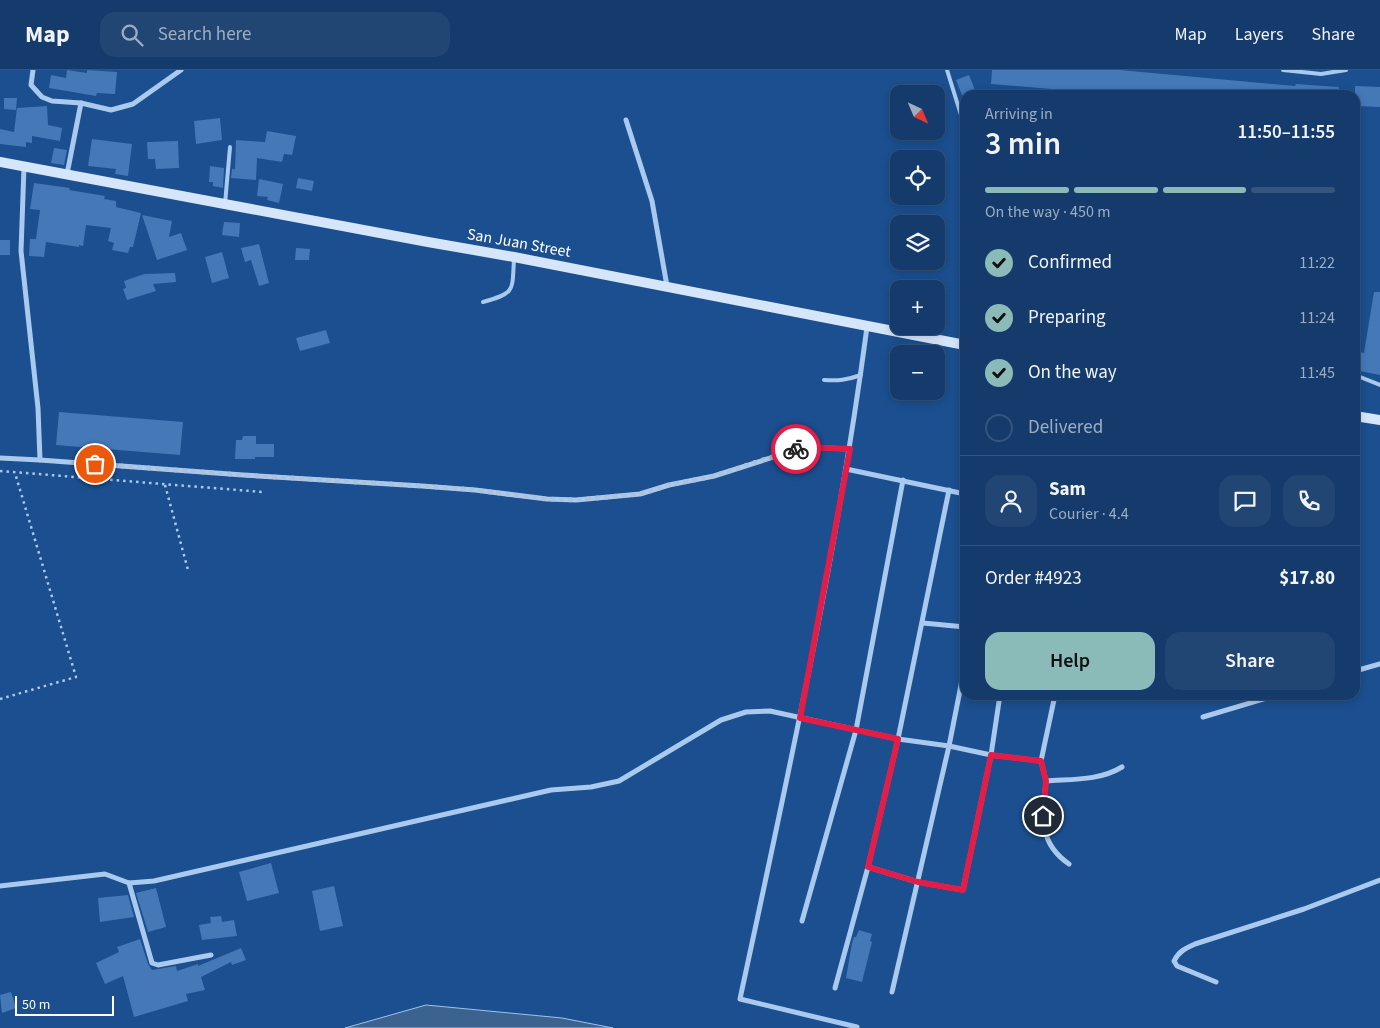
<!DOCTYPE html>
<html lang="en">
<head>
<meta charset="utf-8">
<style>
	:root { --surface:#143b6b; --page:#214673; --text:#f1f3f6; --muted:#9dadc1; --line:#33557e; --accent:#8bbbb9 }
	body { margin:0; font-family:"Source Sans 3",sans-serif; background:var(--page); color:var(--text); height:100vh; display:flex; flex-direction:column; font-size:19px; white-space:nowrap }
	* { box-sizing:border-box; margin:0 }
	p { font-size:16px; color:var(--muted) }
	.icon { flex:none; width:28px; height:28px; fill:none; stroke:currentColor; stroke-width:2; stroke-linecap:round; stroke-linejoin:round }
	.map { position:relative; flex:1; overflow:hidden }
	.side { position:absolute; left:960px; top:20px; width:400px; height:610px; display:flex; flex-direction:column; background:var(--surface); border-radius:15px; box-shadow:0 2px 8px #0003,0 0 0 1px var(--line) }
	.side>* { flex:none }
	.needle { width:32px; rotate:136deg }
	.buttons { position:absolute; left:890px; top:15px; display:grid; gap:10px }
	.buttons a { display:grid; place-items:center; width:55px; height:55px; border-radius:10px; background:var(--surface); box-shadow:0 2px 8px #0003,0 0 0 1px var(--line); font-size:25px }
	.scale { position:absolute; left:15px; bottom:12px; width:99px; box-sizing:border-box; padding-left:5px; border:2px solid #fff; border-top:0; font-size:14px; line-height:18px; white-space:nowrap; color:#fff; -webkit-text-stroke:4px #1b4f8f; paint-order:stroke }
	.pin { position:absolute; display:grid; place-items:center; width:42px; height:42px; color:#fff; margin:-21px; border:2px solid #fff; border-radius:50%; box-shadow:0 1px 5px #0007 }
	.courier { position:absolute; display:grid; place-items:center; width:50px; height:50px; margin:-25px; border:4px solid #e11d48; border-radius:50%; background:#fff; color:#222; box-shadow:0 1px 6px #0007 }
	.head em { font-style:normal; font-weight:600 }
	.head div { display:flex; flex-direction:column-reverse }
	.head { display:flex; align-items:center; justify-content:space-between; height:85px; padding:0 25px }
	h1 { font-size:32px; font-weight:600; line-height:38px }
	.bar { display:grid; grid-template-columns:repeat(4,1fr); gap:8px 5px; align-content:center; height:60px; padding:0 25px }
	.bar i { height:6px; border-radius:4px; background:var(--line) }
	.bar .selected { background:var(--accent) }
	.bar p { grid-column:span 4 }
	.line { display:flex; align-items:center; gap:12px; padding:0 25px; border-top:1px solid var(--line) }
	.line div { flex:1 }
	.round { display:grid; place-items:center; flex:none; width:52px; height:52px; border-radius:15px; background:var(--page) }
	ol { padding:0 25px; list-style:none }
	li { display:flex; align-items:center; gap:15px; height:55px }
	li p { margin-inline-start:auto }
	li .icon { padding:5px; border-radius:50%; background:var(--accent); color:#111; stroke-width:4 }
	li:last-child { color:var(--muted) }
	li i { width:28px; height:28px; border:2px solid var(--line); border-radius:50% }
	.primary-button { display:flex; gap:10px; margin-top:auto; padding:10px 25px }
	.primary-button a { flex:1; height:58px; border-radius:15px; background:var(--accent); color:#111; font-size:20px; font-weight:600; line-height:58px; text-align:center }
	.primary-button a+a { background:var(--page); color:var(--text) }
	header { display:flex; align-items:center; gap:30px; box-sizing:border-box; height:70px; padding:0 25px; background:var(--surface); border-bottom:1px solid var(--line) }
	header strong { font-size:24px }
	nav { display:flex; gap:28px; margin-inline-start:auto; font-size:18px }
	.search { width:350px; height:45px; background:var(--page); display:flex; align-items:center; gap:12px; box-sizing:border-box; padding:0 18px; border-radius:15px; color:var(--muted); font-size:19px }
	.map>svg:first-child { display:block }
</style>
</head>
<body>
<header>
<strong>Map</strong>
<div class="search"><svg class="icon" aria-label="search" viewBox="0 0 24 24"><circle cx="10" cy="10" r="6"/><path d="M15 15l6 6"/></svg>Search here</div>
<nav><a>Map</a><a>Layers</a><a>Share</a></nav>
</header>
<div class="map">
<svg width="1380" height="958" viewBox="0 0 1380 958">
	<rect width="100%" height="100%" fill="#1b4f8f"/>
	<!-- water -->
	<path fill="#3c6290" stroke="#9cc4f0" d="M426,935L562,948L613,958H345Z"/>
	<!-- building -->
	<g fill="#4478b7">
		<path d="M67,0L87,3V0L117,2L115,24L97,23L96,26L49,18L51,5L66,8Z"/>
		<path d="M992,0H1120L1295,16L1296,14L1339,17V25H1103L1063,22V20L991,14Z"/>
		<path d="M969,5L977,25H962L956,10Z"/>
		<path d="M1355,16L1380,17V37L1355,36Z"/>
		<path d="M4,28H17L16,40L4,39Z"/>
		<path d="M47,36L48,55L62,58L60,71L32,66V73L26,72V77L0,74V59L14,62L17,38Z"/>
		<path d="M220,48L222,70L196,74L194,51Z"/>
		<path d="M267,61L296,66L292,85L284,84L282,92L257,88L256,110L231,108L232,99H235L236,70L265,72Z"/>
		<path d="M92,69L132,74L128,106L115,104L116,99L88,96Z"/>
		<path d="M178,71L179,98L156,99L155,89H148L147,72Z"/>
		<path d="M54,78L67,80L64,95L51,93Z"/>
		<path d="M210,96L224,98L223,118L213,116V112H209Z"/>
		<path d="M298,108L314,111L312,121L296,118Z"/>
		<path d="M259,109L283,114L279,133L267,130L268,127L257,126Z"/>
		<path d="M34,113L70,118L69,120L105,126L104,129L116,131V137L141,143L133,177H130L128,183L112,180L114,173L108,171L111,158L86,155L83,176L79,175V177L46,172L44,187L29,186L30,169H36L40,140L30,139Z"/>
		<path d="M142,145L172,151L169,167L181,163L187,180L157,190Z"/>
		<path d="M224,152L240,153L239,167L222,165Z"/>
		<rect x="0" y="170" width="10" height="15"/>
		<path d="M259,174L269,213L259,216L251,190L245,192L241,178Z"/>
		<path d="M296,178L310,179L309,190H295Z"/>
		<path d="M222,182L229,208L212,213L205,187Z"/>
		<path d="M175,203L176,212L153,214L156,221L127,230L123,219L126,218L124,211L144,204Z"/>
		<path d="M1374,222H1380V305L1355,300V281L1364,283Z"/>
		<path d="M326,260L330,273L300,281L296,268Z"/>
		<path d="M59,342L183,352L180,385L56,375Z"/>
		<path d="M243,366H256V374H274V387H255V389H235L236,370H242Z"/>
		<path d="M271,793L279,823L247,831L239,802Z"/>
		<path d="M334,816L343,856L320,861L312,821Z"/>
		<path d="M156,818L166,857L148,862L136,823Z"/>
		<path d="M128,825L134,847L100,852L98,828Z"/>
		<path d="M221,846L222,852L234,850L237,866L202,870L199,855L211,853L210,847Z"/>
		<path d="M859,860L872,864L870,871L872,872L862,912L846,908L852,873L854,867H856Z"/>
		<path d="M140,869L148,894L152,900L176,896L177,901L198,894V896L241,878L246,890L232,895L231,892L201,907L205,920L186,924L188,931L134,947L123,906L105,914L96,893L119,882L117,877Z"/>
		<path d="M11,922L16,938L2,943L0,925Z"/>
	</g>
	<g fill="none" stroke-linecap="round" stroke-linejoin="round">
		<!-- path -->
		<g stroke="#a9c9ee" stroke-width="2.5" stroke-dasharray="2.5 4" stroke-linecap="butt">
			<path d="M0,401L263,422"/>
			<path d="M165,415L188,500"/>
			<path d="M0,629L76,607L15,403"/>
		</g>
		<!-- service -->
		<g stroke="#a9c9ee" stroke-width="4">
			<path d="M947,0L965,58"/>
			<path d="M1283,0L1321,4L1346,0"/>
			<path d="M225,134L230,77"/>
			<path d="M483,232C516,223 512,221 514,189"/>
			<path d="M1355,305L1380,315"/>
			<path d="M824,310C838,311 847,310 861,305"/>
		</g>
		<!-- minor -->
		<g stroke="#a9c9ee" stroke-width="5">
			<path d="M33,0L31,15L42,27L52,31L81,33L111,40L133,34L181,0"/>
			<path d="M626,50L652,131L667,216"/>
			<path d="M24,97L21,181L38,338L40,390L243,405L422,416L475,420L547,429L576,430L640,424L669,415L714,406L805,377L850,379"/>
			<path d="M67,104L81,33"/>
			<path d="M0,388L40,390"/>
			<path d="M846,399L965,424"/>
			<path d="M923,553L965,557"/>
			<path d="M1355,601L1380,594"/>
			<path d="M1203,647L1277,625"/>
			<path d="M1041,691L1046,711C1072,709 1099,711 1122,697"/>
			<path d="M1046,711C1043,745 1037,772 1069,794"/>
			<path d="M868,797L918,812L963,820L991,685L1000,625"/>
			<path d="M129,813L152,893L158,895L211,885"/>
			<path d="M0,816L105,804L129,813L154,811L551,720L591,717L619,711L721,650L746,642L770,641L898,669L949,676L991,685L1041,691L1055,625"/>
			<path d="M802,851L856,660L903,410"/>
			<path d="M1216,912L1177,896L1174,891C1179,881 1186,878 1195,874L1304,839L1380,810"/>
			<path d="M835,918L868,797L898,669L949,420"/>
			<path d="M892,922L949,676L965,595"/>
			<path d="M857,957L740,929C788,706 837,483 867,257"/>
		</g>
		<!-- secondary -->
		<g stroke="#d6e6fa" stroke-width="10">
			<path d="M0,92L428,172L514,187L965,275"/>
			<path d="M1355,346L1380,350"/>
		</g>
	</g>
	<g fill="none" stroke-linecap="round" stroke-linejoin="round">
		<!-- done -->
		<path stroke="#afc1d8" stroke-width="5" stroke-dasharray="0 9" d="M95,394L243,405L422,416L475,420L546,429L576,430L640,424L669,415L714,406L796,379"/>
		<!-- route -->
		<path stroke="#e11d48" stroke-width="6" d="M796,379L806,377L850,379L800,648L898,669L868,797L918,812L963,820L991,685L1041,691L1046,711L1043,746"/>
	</g>
	<g text-anchor="middle" dominant-baseline="central" stroke-width="4" stroke-linejoin="round" paint-order="stroke">
		<!-- street labels -->
		<g font-size="16" fill="#fff" stroke="#1b4f8f">
			<text transform="translate(519 173) rotate(10)">San Juan Street</text>
		</g>
	</g>
</svg>
<div class="buttons">
<a><svg class="needle" viewBox="-14 -14 28 28"><path d="M0-13l5 13h-10z" fill="#e53935"/><path d="M0 13l5-13h-10z" fill="#9dadc1"/></svg></a>
<a><svg class="icon" aria-label="locate" viewBox="0 0 24 24"><circle cx="12" cy="12" r="6"/><path d="M12 2v4M12 18v4M2 12h4M18 12h4"/></svg></a>
<a><svg class="icon" aria-label="layers" viewBox="0 0 24 24"><path d="M12 4l9 5-9 5-9-5zM3 14l9 5 9-5"/></svg></a>
<a>+</a>
<a>−</a>
</div>
<div class="scale">50 m</div>
<div class="pin" style="left:95px;top:394px;background:#ea580c"><svg class="icon" aria-label="bag" viewBox="0 0 24 24"><path d="M5 8h14l-1 12H6zM9 8a3 3 0 0 1 6 0"/></svg></div>
<div class="pin" style="left:1043px;top:746px;background:#1f2937"><svg class="icon" aria-label="home" viewBox="0 0 24 24"><path d="M3 11l9-7 9 7M6 9v11h12V9"/></svg></div>
<div class="courier" style="left:796px;top:379px"><svg class="icon" aria-label="bike" viewBox="0 0 24 24"><circle cx="6" cy="16" r="4"/><circle cx="18" cy="16" r="4"/><path d="M6 16l4-8h5l3 8M10 8l3 8H6M13 5h3"/></svg></div>
<section class="side">
<div class="head"><div><h1>3 min</h1><p>Arriving in</p></div><em>11:50–11:55</em></div>
<div class="bar"><i class="selected"></i><i class="selected"></i><i class="selected"></i><i></i><p>On the way · 450 m</p></div>
<ol>
<li><svg class="icon" aria-label="check" viewBox="0 0 24 24"><path d="M5 12l5 5 9-10"/></svg>Confirmed<p>11:22</p></li>
<li><svg class="icon" aria-label="check" viewBox="0 0 24 24"><path d="M5 12l5 5 9-10"/></svg>Preparing<p>11:24</p></li>
<li><svg class="icon" aria-label="check" viewBox="0 0 24 24"><path d="M5 12l5 5 9-10"/></svg>On the way<p>11:45</p></li>
<li><i></i>Delivered</li>
</ol>
<div class="line" style="height:90px"><a class="round"><svg class="icon" aria-label="person" viewBox="0 0 24 24"><circle cx="12" cy="8" r="4"/><path d="M4 21q1-7 8-7t8 7"/></svg></a><div><b>Sam</b><p>Courier · 4.4</p></div><a class="round"><svg class="icon" aria-label="chat" viewBox="0 0 24 24"><path d="M4 5h16v11H9l-5 4z"/></svg></a><a class="round"><svg class="icon" aria-label="phone" viewBox="0 0 24 24"><path d="M5 4h4l2 5-3 2q2 4 5 5l2-3 5 2v4C11 20 4 13 5 4z"/></svg></a></div>
<div class="line" style="height:65px"><div>Order #4923</div><b>$17.80</b></div>
<div class="primary-button"><a>Help</a><a>Share</a></div>
</section>
</div>
</body>
</html>
